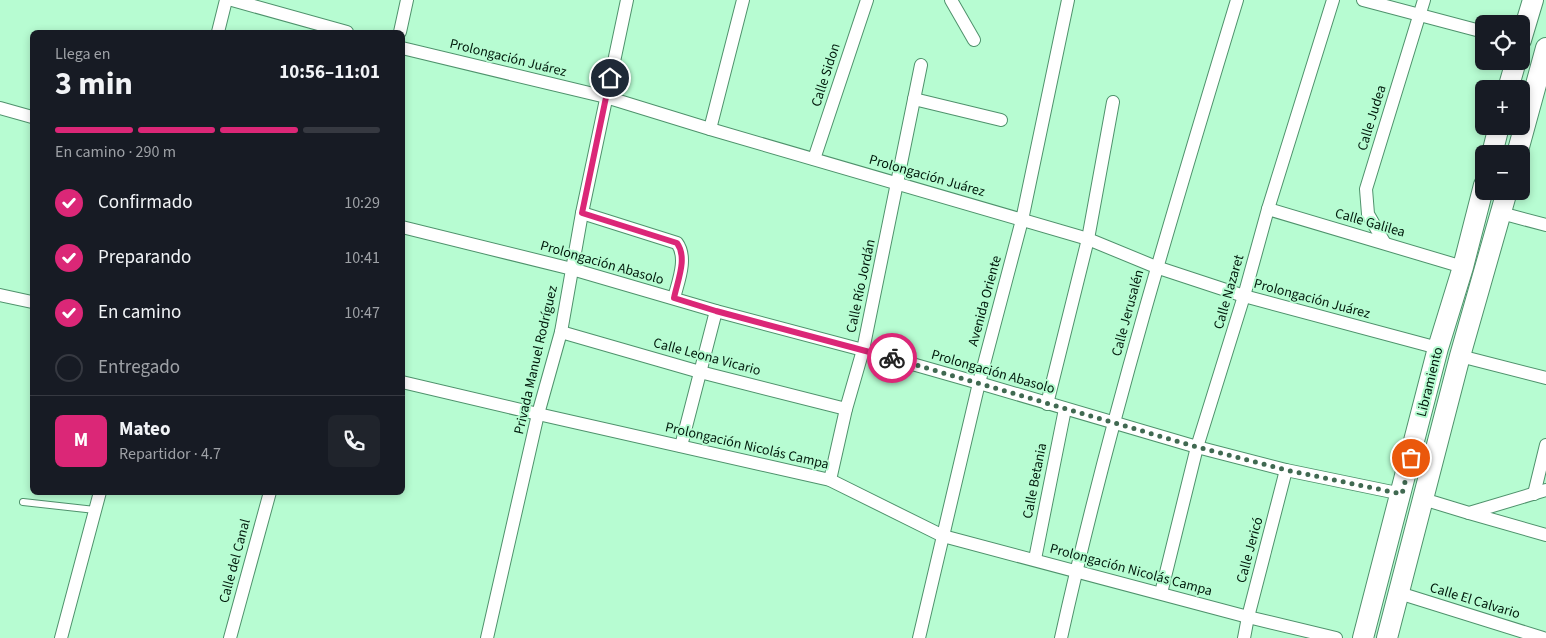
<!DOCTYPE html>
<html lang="es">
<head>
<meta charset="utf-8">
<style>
	:root { --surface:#171b24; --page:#20242c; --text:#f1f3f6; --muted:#9ea1a6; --line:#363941; --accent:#db2777 }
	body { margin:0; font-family:"Source Sans 3",sans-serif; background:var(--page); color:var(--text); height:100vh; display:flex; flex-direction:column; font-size:19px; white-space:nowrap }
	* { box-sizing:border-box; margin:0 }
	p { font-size:16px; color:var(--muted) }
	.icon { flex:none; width:28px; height:28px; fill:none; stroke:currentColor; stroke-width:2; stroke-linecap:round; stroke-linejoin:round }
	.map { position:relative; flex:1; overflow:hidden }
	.panel { position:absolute; left:30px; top:30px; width:375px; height:465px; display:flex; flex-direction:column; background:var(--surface); border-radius:8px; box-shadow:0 2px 8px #0003 }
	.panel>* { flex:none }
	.controls { position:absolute; left:1475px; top:15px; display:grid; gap:10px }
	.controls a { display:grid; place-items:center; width:55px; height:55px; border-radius:8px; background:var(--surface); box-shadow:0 2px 8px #0003; font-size:25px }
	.pin { position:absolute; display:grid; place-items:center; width:42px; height:42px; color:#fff; margin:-21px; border:2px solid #fff; border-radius:50%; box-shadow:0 1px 5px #0007 }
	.courier { position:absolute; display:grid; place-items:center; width:50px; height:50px; margin:-25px; border:4px solid #db2777; border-radius:50%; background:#fff; color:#222; box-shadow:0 1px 6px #0007 }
	.summary em { font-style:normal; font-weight:700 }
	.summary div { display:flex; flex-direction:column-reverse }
	.summary { display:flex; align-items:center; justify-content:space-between; height:85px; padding:0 25px }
	h1 { font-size:32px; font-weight:700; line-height:38px }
	.bar { display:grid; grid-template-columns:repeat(4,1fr); gap:8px 5px; align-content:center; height:60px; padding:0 25px }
	.bar i { height:6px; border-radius:4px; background:var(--line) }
	.bar .on { background:var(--accent) }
	.bar p { grid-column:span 4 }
	.line { display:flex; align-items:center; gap:12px; padding:0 25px; border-top:1px solid var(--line) }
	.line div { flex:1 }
	.round { display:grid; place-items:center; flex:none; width:52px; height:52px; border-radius:8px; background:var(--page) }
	ol { padding:0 25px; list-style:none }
	li { display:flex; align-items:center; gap:15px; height:55px }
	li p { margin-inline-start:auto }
	li .icon { padding:5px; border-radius:50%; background:var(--accent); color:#fff; stroke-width:4 }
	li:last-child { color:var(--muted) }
	li i { width:28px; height:28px; border:2px solid var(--line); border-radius:50% }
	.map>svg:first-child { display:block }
</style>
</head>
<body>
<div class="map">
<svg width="1546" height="638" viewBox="0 0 1546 638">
	<rect width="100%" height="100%" fill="#b7fcd2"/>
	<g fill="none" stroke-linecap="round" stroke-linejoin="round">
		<defs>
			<path id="lane" d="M23,502L95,510"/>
			<g id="street">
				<path d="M232,0L347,32"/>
				<path d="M951,0L974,40"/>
				<path d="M1363,0L1484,32"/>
				<path d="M218,32L226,0"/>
				<path d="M400,32L407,0"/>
				<path d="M402,48L606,97L710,129L1088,239L1156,267L1244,296L1438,348"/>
				<path d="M914,99L1001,120"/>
				<path d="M0,108L32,117"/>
				<path d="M710,129L743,0"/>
				<path d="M814,159L867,0"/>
				<path d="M1268,209L1463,267"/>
				<path d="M582,213L677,243C688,258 678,282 674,298"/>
				<path d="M1501,213L1546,225"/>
				<path d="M402,227L572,269L716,311L863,350L979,383L1197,447L1286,470L1402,494"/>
				<path d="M1384,242L1368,214L1366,189L1424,0"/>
				<path d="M0,295L32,302"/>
				<path d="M561,332L700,372L846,409"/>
				<path d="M1460,356L1546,378"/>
				<path d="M402,382L538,414L830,480L943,536L1248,617L1336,638"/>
				<path d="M1047,404L1088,239L1113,102"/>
				<path d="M681,446L716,311"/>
				<path d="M830,480L846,409L863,350L921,65"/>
				<path d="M1534,494L1546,445"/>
				<path d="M1423,499L1469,513L1546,490"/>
				<path d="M1469,513L1546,535"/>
				<path d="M1035,559L1065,409"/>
				<path d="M1161,593L1197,447L1244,296L1268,209L1333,0"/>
				<path d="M1399,593L1543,638"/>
				<path d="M61,638L100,492"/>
				<path d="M230,638L270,492"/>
				<path d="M487,638L538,414L561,332L582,213L627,0"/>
				<path d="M919,638L979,383L1022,220L1068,0"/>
				<path d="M1061,638C1109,422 1173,211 1237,0"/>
				<path d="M1244,638L1248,617L1286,470"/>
			</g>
			<g id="primary">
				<path d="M1521,40L1533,0"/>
				<path d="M1508,89L1516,61"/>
				<path d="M1492,154L1499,126"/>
				<path d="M1517,154L1546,48"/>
				<path d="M1363,638L1438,348L1463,267L1484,185"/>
				<path d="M1387,638L1460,356L1507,191"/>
			</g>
		</defs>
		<!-- lane casing -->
		<use href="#lane" stroke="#4f926c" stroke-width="8"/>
		<!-- street casing -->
		<use href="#street" stroke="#4f926c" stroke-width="14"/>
		<!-- primary casing -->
		<use href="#primary" stroke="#4f926c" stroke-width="22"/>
		<!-- lane -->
		<use href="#lane" stroke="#fff" stroke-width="6"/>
		<!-- street -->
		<use href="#street" stroke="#fff" stroke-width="12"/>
		<!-- primary -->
		<use href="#primary" stroke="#fff" stroke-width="20"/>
	</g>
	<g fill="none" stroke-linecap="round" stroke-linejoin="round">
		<!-- done -->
		<path stroke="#406951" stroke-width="5" stroke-dasharray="0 9" d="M892,358L1197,447L1286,470L1402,494L1411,458"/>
		<!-- route -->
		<path stroke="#db2777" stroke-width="6" d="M610,78L582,213L677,243C688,258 677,282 674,298L716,311L892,358"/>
	</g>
	<g text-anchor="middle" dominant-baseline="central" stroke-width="4" stroke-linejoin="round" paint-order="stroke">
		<!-- street labels -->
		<g font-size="14" fill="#001a0c" stroke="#b7fcd2">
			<text transform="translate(508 58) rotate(14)">Prolongación Juárez</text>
			<text transform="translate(826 75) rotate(-72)">Calle Sidon</text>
			<text transform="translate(1372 118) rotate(-73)">Calle Judea</text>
			<text transform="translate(927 176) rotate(16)">Prolongación Juárez</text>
			<text transform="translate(1370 223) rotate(16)">Calle Galilea</text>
			<text transform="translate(602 263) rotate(16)">Prolongación Abasolo</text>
			<text transform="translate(861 286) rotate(-78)">Calle Río Jordán</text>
			<text transform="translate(1229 292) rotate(-74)">Calle Nazaret</text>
			<text transform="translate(1312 299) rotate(15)">Prolongación Juárez</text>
			<text transform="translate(985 301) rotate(-75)">Avenida Oriente</text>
			<text transform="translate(1128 313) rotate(-75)">Calle Jerusalén</text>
			<text transform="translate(707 357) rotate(15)">Calle Leona Vicario</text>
			<text transform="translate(536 360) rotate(-77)">Privada Manuel Rodríguez</text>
			<text transform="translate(993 372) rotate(16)">Prolongación Abasolo</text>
			<text transform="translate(1430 382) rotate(-76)">Libramiento</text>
			<text transform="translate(747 446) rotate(13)">Prolongación Nicolás Campa</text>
			<text transform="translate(1035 481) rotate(-79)">Calle Betania</text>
			<text transform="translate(1250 550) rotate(-75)">Calle Jericó</text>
			<text transform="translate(235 561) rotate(-75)">Calle del Canal</text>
			<text transform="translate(1131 570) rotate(15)">Prolongación Nicolás Campa</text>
			<text transform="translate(1475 601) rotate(17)">Calle El Calvario</text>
		</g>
	</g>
</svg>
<div class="controls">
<a><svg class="icon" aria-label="locate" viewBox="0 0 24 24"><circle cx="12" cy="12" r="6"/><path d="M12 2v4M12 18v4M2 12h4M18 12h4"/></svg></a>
<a>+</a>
<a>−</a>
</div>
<div class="pin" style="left:1411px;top:458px;background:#ea580c"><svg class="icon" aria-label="bag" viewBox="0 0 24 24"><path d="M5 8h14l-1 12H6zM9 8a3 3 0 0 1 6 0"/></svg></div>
<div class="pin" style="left:610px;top:78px;background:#1f2937"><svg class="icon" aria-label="home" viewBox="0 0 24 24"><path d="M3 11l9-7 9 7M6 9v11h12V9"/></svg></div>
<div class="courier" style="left:892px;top:358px"><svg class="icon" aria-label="bike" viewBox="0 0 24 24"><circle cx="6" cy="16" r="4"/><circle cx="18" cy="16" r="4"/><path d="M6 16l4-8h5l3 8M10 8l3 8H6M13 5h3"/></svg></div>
<section class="panel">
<div class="summary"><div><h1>3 min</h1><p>Llega en</p></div><em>10:56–11:01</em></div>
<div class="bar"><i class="on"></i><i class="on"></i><i class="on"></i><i></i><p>En camino · 290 m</p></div>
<ol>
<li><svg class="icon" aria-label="check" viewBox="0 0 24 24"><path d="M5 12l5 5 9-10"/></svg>Confirmado<p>10:29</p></li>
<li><svg class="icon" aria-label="check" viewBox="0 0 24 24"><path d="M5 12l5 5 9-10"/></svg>Preparando<p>10:41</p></li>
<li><svg class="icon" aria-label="check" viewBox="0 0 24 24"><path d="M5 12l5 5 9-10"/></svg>En camino<p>10:47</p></li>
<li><i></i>Entregado</li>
</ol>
<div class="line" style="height:90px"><b class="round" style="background:var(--accent);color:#fff">M</b><div><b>Mateo</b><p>Repartidor · 4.7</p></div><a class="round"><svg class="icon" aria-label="phone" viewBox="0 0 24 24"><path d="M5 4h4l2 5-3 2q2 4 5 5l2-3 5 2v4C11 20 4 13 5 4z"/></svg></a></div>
</section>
</div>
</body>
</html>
